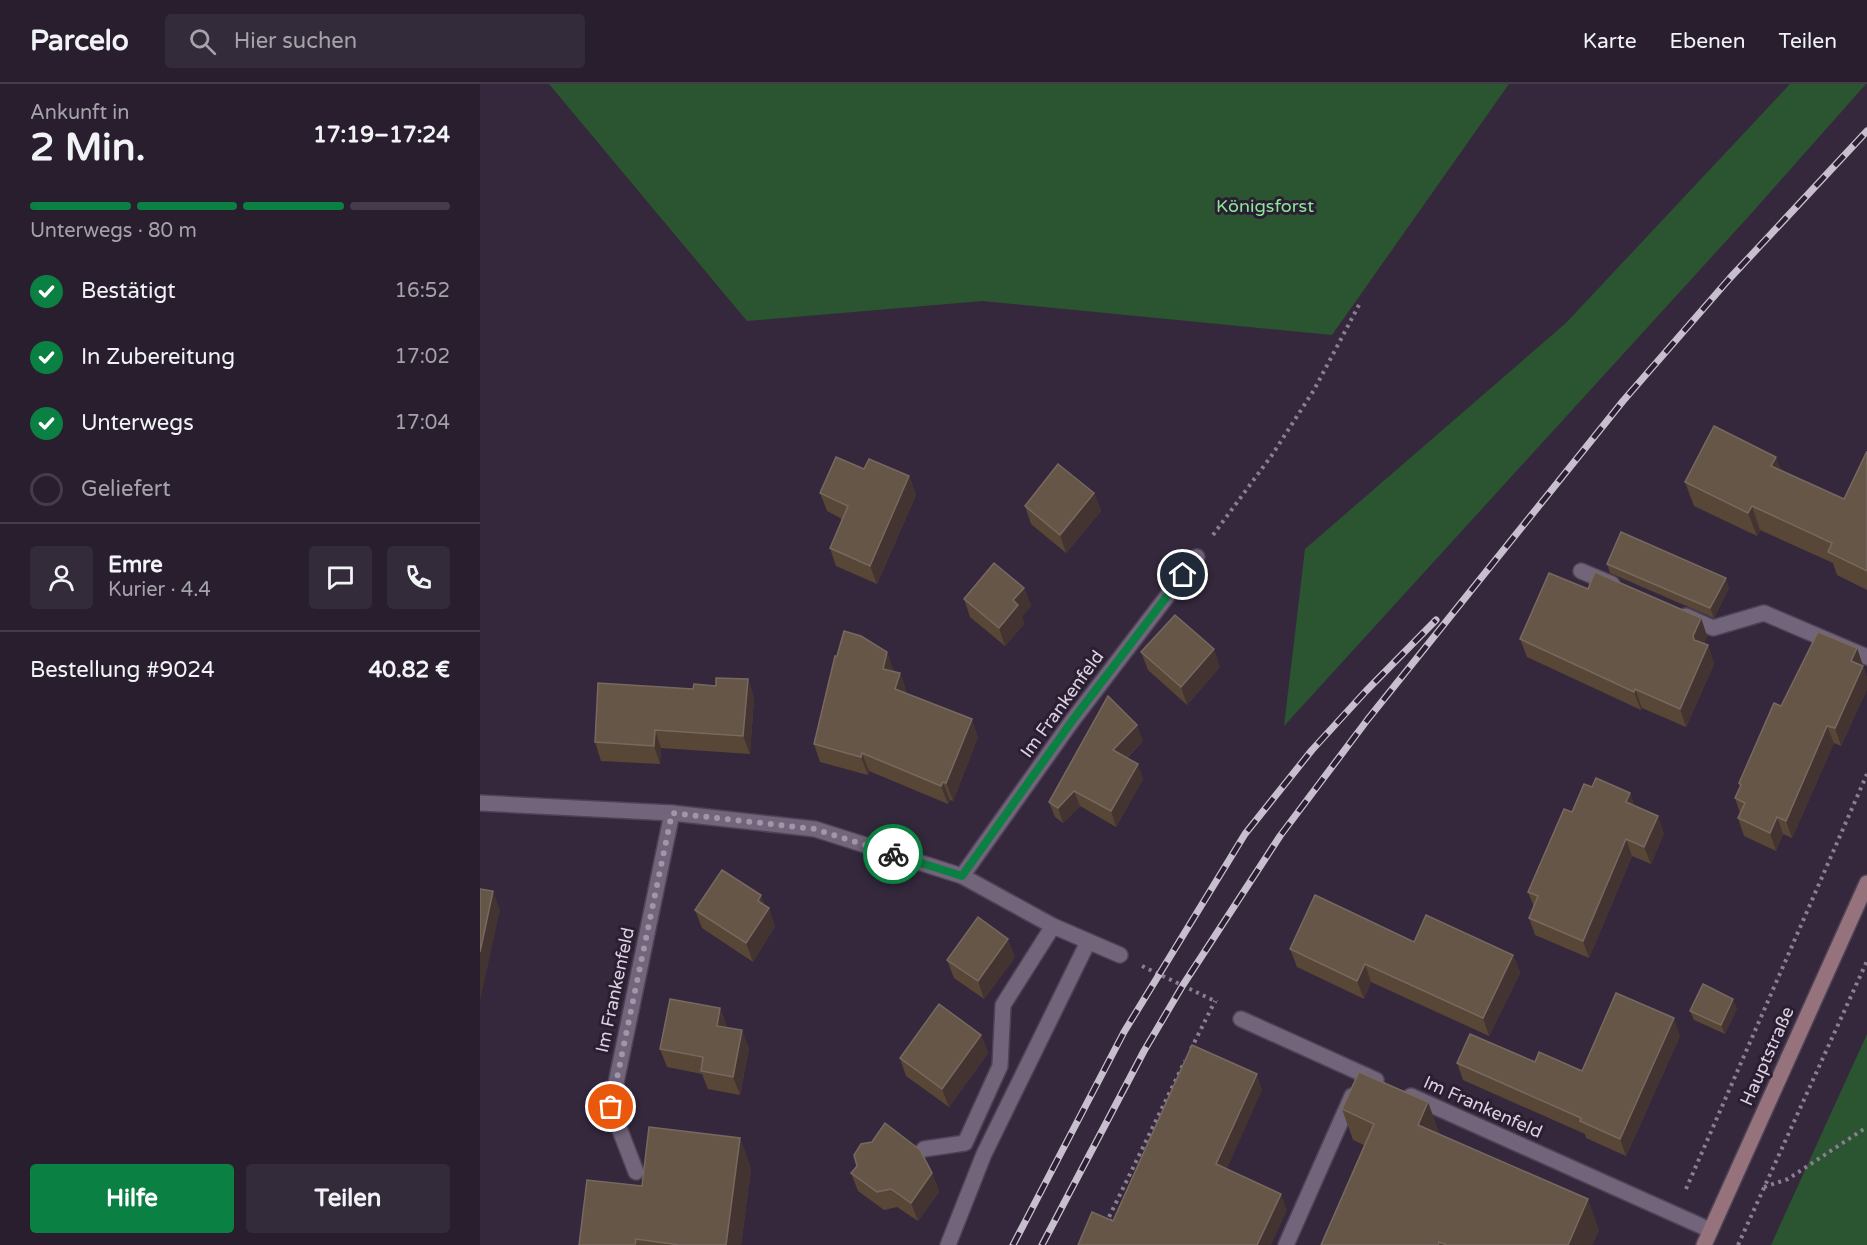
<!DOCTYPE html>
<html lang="de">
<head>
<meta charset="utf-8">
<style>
	:root { --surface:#281e2e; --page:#342b3a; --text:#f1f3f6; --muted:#a5a2aa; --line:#443c4a; --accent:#0b8043 }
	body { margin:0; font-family:"Varela Round",sans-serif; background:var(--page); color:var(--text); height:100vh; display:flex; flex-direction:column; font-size:22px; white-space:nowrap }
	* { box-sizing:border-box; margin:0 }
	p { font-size:20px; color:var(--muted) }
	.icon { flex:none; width:33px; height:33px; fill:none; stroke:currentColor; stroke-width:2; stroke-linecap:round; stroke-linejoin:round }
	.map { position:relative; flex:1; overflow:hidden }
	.drawer { display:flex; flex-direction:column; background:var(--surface); width:480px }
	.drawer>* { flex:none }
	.pin { position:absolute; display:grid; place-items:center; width:51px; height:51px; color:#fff; margin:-26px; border:3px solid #fff; border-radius:50%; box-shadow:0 2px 6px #0007 }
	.courier { position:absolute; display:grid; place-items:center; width:60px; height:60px; margin:-30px; border:4px solid #0b8043; border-radius:50%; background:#fff; color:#222; box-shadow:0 2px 8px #0007 }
	.summary em { font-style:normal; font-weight:800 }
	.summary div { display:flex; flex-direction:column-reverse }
	.summary { display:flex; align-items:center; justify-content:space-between; height:102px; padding:0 30px }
	h1 { font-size:39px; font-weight:800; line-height:45px }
	.bar { display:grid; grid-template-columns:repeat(4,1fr); gap:9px 6px; align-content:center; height:72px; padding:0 30px }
	.bar i { height:8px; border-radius:4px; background:var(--line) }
	.bar .active { background:var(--accent) }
	.bar p { grid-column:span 4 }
	.line { display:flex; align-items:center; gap:15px; padding:0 30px; border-top:2px solid var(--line) }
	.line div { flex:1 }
	.round { display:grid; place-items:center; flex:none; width:63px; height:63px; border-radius:6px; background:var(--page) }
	ol { padding:0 30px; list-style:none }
	li { display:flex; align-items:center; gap:18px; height:66px }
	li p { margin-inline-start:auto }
	li .icon { padding:6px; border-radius:50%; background:var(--accent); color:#fff; stroke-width:4 }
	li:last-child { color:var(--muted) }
	li i { width:33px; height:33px; border:3px solid var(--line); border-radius:50% }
	.button { display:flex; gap:12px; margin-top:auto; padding:12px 30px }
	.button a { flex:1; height:69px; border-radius:6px; background:var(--accent); color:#fff; font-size:24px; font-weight:800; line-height:69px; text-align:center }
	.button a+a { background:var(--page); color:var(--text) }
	header { display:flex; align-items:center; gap:36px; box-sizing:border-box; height:84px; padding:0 30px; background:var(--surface); border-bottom:2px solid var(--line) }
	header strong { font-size:28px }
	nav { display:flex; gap:33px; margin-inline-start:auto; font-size:21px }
	.search { width:420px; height:54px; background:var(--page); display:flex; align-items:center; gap:15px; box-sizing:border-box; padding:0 21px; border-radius:6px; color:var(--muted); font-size:22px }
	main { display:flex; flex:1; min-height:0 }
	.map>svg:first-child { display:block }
</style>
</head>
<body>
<header>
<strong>Parcelo</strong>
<div class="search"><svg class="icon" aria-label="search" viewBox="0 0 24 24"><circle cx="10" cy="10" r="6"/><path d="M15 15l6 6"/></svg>Hier suchen</div>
<nav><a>Karte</a><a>Ebenen</a><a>Teilen</a></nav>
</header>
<main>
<section class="drawer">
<div class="summary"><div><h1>2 Min.</h1><p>Ankunft in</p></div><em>17:19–17:24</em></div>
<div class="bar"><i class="active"></i><i class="active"></i><i class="active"></i><i></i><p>Unterwegs · 80 m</p></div>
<ol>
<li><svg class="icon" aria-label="check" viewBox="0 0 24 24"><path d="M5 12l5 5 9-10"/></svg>Bestätigt<p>16:52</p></li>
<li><svg class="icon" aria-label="check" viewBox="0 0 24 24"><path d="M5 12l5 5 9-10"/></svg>In Zubereitung<p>17:02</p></li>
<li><svg class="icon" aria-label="check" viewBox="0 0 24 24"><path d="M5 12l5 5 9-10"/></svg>Unterwegs<p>17:04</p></li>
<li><i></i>Geliefert</li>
</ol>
<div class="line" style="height:108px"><a class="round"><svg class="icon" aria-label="person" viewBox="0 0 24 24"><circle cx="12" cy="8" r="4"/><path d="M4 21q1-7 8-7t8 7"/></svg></a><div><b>Emre</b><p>Kurier · 4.4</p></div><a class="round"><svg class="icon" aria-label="chat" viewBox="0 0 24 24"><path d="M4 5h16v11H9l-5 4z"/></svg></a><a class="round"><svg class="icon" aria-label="phone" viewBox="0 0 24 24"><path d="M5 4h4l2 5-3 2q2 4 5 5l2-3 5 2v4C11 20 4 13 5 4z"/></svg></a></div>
<div class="line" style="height:78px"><div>Bestellung #9024</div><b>40.82 €</b></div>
<div class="button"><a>Hilfe</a><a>Teilen</a></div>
</section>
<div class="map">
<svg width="1387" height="1161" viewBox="0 0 1387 1161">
	<rect width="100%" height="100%" fill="#35283d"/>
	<!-- green -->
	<g fill="#2b5431">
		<path d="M69,0H1029L852,251L503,217L267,237Z"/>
		<path d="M1310,0H1386L1269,132L804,642L825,465L1086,239Z"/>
		<path d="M1387,950V1161H1291Z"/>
	</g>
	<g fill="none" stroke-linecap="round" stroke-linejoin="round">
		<defs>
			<g id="service">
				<path d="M1101,487L1132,500"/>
				<path d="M1206,532L1233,544L1284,529L1387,573"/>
				<path d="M444,1065L485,1059L520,982L523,921L573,842"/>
				<path d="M468,1161L504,1070L608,858"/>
			</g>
			<g id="minor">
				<path d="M0,719L192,729L335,745L482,792L573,842L640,871"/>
				<path d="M482,792L592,637L717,473"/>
				<path d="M761,935L896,996"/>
				<path d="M931,1012L1230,1146"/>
				<path d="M156,1088L131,1023L192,729"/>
				<path d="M806,1161L872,1012"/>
			</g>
			<path id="secondary" d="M1224,1161L1387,799"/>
		</defs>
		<!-- service casing -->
		<use href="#service" stroke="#4d4354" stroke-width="18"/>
		<!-- minor casing -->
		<use href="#minor" stroke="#4d4354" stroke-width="18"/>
		<!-- secondary casing -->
		<use href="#secondary" stroke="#4d4354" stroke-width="18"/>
		<!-- path -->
		<g stroke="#897f90" stroke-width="4" stroke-dasharray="3 4.5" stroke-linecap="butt">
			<path d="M733,451L792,371L834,306L879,221"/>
			<path d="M662,882L737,918"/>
			<path d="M711,965L735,917"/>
			<path d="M1284,1103L1308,1095L1387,1043"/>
			<path d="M1206,1105L1387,690"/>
			<path d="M632,1138L628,1135L705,977"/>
			<path d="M1258,1161L1387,877"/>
		</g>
		<!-- service -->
		<use href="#service" stroke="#72647b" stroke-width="15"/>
		<!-- minor -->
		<use href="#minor" stroke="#72647b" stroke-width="15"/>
		<!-- secondary -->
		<use href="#secondary" stroke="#95727c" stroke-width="15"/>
		<defs>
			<g id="rail">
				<path d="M533,1161L644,948L765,750L832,666L886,607L956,536"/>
				<path d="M562,1161L664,967L703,901L800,752L888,635L1143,317L1250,194L1387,47"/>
			</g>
		</defs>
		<!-- rail casing -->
		<use href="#rail" stroke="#c7bfce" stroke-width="7"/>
		<!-- rail -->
		<use href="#rail" stroke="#2b1e32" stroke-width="4.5" stroke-dasharray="14" stroke-linecap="butt"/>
	</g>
	<!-- wall -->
	<g fill="#584636">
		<path d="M1387,367V506L1357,491L1353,479L1280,446L1277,452L1214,422L1205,398L1301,387L1364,415Z"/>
		<path d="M384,385L429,392L436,411L397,500L356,482L350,464L362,435L347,427L340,409Z"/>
		<path d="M614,409L621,427L586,469L551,440L545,422Z"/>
		<path d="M1127,480L1249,504L1234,534L1130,489Z"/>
		<path d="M544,504L551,522L542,532L544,540L525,562L490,533L484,515Z"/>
		<path d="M1108,505L1221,534L1227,552L1224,560L1228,561L1234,580L1206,643L1162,624L1161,626L1047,573L1040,555Z"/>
		<path d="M1377,564L1387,594V605L1361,662L1354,659L1312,754L1303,750L1296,767L1264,752L1258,734L1260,729L1255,714L1260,703L1259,699L1301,622Z"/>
		<path d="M661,568L740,583L707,621L668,586Z"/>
		<path d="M413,587L420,589L426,607V609L498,653L473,717L470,716L468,720L389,687L388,691L384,690L340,678L334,660Z"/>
		<path d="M268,595L274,614L270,670L181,664L180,680L121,677L115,658L213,605L236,602Z"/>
		<path d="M663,657L647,674L663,695L636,743L600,722L583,739L575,733L569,718Z"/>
		<path d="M1112,703L1150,709L1154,721L1184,749L1171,780L1152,772L1109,874L1055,851L1049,834L1054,823L1048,808L1092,728Z"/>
		<path d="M285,822L295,842L273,878L222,844L215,826Z"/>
		<path d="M934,858L1033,871L1040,889L1009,952L891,898L884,915L817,883L810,865Z"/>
		<path d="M535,873L504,915L474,894L467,876Z"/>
		<path d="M240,924L247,943L269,964L260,1011L228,1005L222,990L187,983L180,965Z"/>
		<path d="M1257,924L1245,950L1214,936L1210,927Z"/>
		<path d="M501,951L508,969L469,1023L426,992L420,974Z"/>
		<path d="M1200,952L1146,1072L1106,1054L1105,1050L983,996L977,979L1055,978L1102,987Z"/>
		<path d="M862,1025L959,1048L958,1050L1119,1146L1112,1161H841L884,1061L873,1056Z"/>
		<path d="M260,1054L271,1085L261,1161H99L162,1102Z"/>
		<path d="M371,1089H452L459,1108L438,1137L417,1123L404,1126L378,1107Z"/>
	</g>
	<!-- shaded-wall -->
	<g fill="#443431">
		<path d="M1296,373L1305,397L1291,382Z"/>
		<path d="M429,392L436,411L397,500L390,482Z"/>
		<path d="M614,409L621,427L586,469L580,451Z"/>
		<path d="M1272,422L1280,446L1277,452L1268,429Z"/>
		<path d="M1246,494L1249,504L1234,534L1230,524Z"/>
		<path d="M544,504L551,522L542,532L544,540L525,562L519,544L533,516Z"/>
		<path d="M1221,534L1227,552L1220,570L1213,552Z"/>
		<path d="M1228,561L1234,580L1206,643L1200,625Z"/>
		<path d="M1377,564L1383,582L1377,595L1371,577Z"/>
		<path d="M734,565L740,583L707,621L701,603Z"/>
		<path d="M407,568L414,587L410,603L403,585Z"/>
		<path d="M1383,582L1387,594V605L1361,662L1355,644Z"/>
		<path d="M420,589L426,607L422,623L415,605Z"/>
		<path d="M268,595L274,614L270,670L263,652Z"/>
		<path d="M1155,605L1162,624L1161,626L1154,608Z"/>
		<path d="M492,635L498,653L473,717L466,699Z"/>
		<path d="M657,641L663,657L639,681L633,666Z"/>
		<path d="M1347,642L1354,659L1312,754L1306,737Z"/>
		<path d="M175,646L181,664L180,680L174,662Z"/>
		<path d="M382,669L389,687L388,691L381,673Z"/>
		<path d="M658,680L663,695L636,743L631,727Z"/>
		<path d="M463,698L470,716L468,720L461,702Z"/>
		<path d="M594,707L600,722L583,739L578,724Z"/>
		<path d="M1150,709L1156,727L1146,718Z"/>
		<path d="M1178,732L1184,749L1171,780L1164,763Z"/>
		<path d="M1297,733L1303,750L1296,767L1290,749Z"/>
		<path d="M1146,755L1152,772L1109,874L1103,857Z"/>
		<path d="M13,807L20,826L0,917V868Z"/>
		<path d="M281,811L287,827L289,824L295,842L273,878L266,859L278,817Z"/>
		<path d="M528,855L535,873L504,915L498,897Z"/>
		<path d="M1033,871L1040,889L1009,952L1003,934Z"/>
		<path d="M885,880L891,898L884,915L877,897Z"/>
		<path d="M1253,915L1257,924L1245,950L1241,941Z"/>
		<path d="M240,924L247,942L244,960L237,942Z"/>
		<path d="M1194,934L1200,952L1146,1072L1140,1055Z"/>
		<path d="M262,946L269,964L260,1011L253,993Z"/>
		<path d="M501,951L508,969L469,1023L462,1005Z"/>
		<path d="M777,990L782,1006L742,1096L736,1080Z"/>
		<path d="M948,1018L959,1048L949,1071L938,1041Z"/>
		<path d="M260,1054L271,1085L261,1161H246Z"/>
		<path d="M452,1089L459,1108L438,1137L431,1119Z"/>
		<path d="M801,1110L807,1126L791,1161H777Z"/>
		<path d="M1108,1115L1119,1146L1112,1161H1088Z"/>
	</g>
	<!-- building -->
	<g fill="#665648" stroke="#786960" stroke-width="1.5">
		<path d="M1234,342L1296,373L1291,382L1364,415L1387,367V487L1348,468L1352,459L1272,422L1268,429L1205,398Z"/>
		<path d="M356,373L384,385L389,375L429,392L390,482L350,464L368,422L340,409Z"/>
		<path d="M578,380L614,409L580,451L545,422Z"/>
		<path d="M1141,448L1246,494L1230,524L1127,480Z"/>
		<path d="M514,479L544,504L533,516L538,521L519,544L484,515Z"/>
		<path d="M1115,488L1221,534L1213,552L1214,556L1228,561L1200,625L1155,605L1154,608L1040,555L1069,489L1108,505Z"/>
		<path d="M695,531L734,565L701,603L661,568Z"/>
		<path d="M364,547L381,552L407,568L403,585L420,589L415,605L492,635L466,699L463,698L461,702L382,669L381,673L377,672L334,660L355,572H357Z"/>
		<path d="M1338,548L1377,564L1371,577L1383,582L1355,644L1347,642L1306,737L1297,733L1290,749L1258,734L1265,719L1255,714L1261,701L1259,699L1294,619L1301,622Z"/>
		<path d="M236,594L268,595L263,652L175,646L174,662L115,658L118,599L213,605L214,600L236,602Z"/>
		<path d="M628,612L657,641L633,666L658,680L631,727L594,707L578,724L569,718Z"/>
		<path d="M1116,694L1150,709L1146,718L1178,732L1164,763L1146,755L1103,857L1049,834L1058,812L1048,808L1084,725L1092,728L1104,700L1112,703Z"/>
		<path d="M242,786L281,811L278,817L289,824L266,859L215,826Z"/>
		<path d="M0,805L13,807L0,868Z"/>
		<path d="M835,811L934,858L946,831L1033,871L1003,934L885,880L877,897L810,865Z"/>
		<path d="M498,833L528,855L498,897L467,876Z"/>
		<path d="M1223,900L1253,915L1241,941L1210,927Z"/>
		<path d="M1136,909L1194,934L1140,1055L1100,1037L1101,1034L977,979L990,950L1055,978L1059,968L1102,987Z"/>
		<path d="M190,915L240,924L237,942L262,946L253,993L221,987L223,973L180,965Z"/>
		<path d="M459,920L501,951L462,1005L420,974Z"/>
		<path d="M712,961L777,990L736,1080L801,1110L777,1161H598L612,1128L633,1137Z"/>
		<path d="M879,988L948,1018L938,1041L1108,1115L1088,1161H967L959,1158L958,1161H841L894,1040L862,1025Z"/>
		<path d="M405,1039L440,1066L452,1089L431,1119L411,1105L397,1108L371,1089L377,1082L374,1071L381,1060L392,1058Z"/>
		<path d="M169,1043L260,1054L246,1161H200L156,1155L155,1161H99L107,1096L162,1102Z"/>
	</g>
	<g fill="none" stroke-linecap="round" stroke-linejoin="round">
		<!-- done -->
		<path stroke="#a096a7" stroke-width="6" stroke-dasharray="0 10.8" d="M131,1023L192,729L335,745L413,770"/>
		<!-- route -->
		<path stroke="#0b8043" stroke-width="8" d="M413,770L482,792L592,637L703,491"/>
	</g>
	<g text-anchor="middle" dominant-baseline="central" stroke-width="6" stroke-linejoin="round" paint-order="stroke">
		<!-- park labels -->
		<g font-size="18" fill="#88e896" stroke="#2b1e32">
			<text x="785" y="122">Königsforst</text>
		</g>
		<!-- street labels -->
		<g font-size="18" fill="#dad2e0" stroke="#2b1e32">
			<text transform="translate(582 620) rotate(-54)">Im Frankenfeld</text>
			<text transform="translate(135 906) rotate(-78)">Im Frankenfeld</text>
			<text transform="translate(1287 972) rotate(-66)">Hauptstraße</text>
			<text transform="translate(1003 1023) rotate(24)">Im Frankenfeld</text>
		</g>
	</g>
</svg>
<div class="pin" style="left:131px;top:1023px;background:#ea580c"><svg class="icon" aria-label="bag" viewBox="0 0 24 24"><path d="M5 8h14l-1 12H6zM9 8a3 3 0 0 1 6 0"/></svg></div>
<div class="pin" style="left:703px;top:491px;background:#1f2937"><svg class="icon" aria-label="home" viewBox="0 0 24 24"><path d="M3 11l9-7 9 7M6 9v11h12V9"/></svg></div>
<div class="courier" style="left:413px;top:770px"><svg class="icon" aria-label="bike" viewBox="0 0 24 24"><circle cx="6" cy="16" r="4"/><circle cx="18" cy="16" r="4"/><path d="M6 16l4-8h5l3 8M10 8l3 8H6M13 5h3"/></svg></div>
</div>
</main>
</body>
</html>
